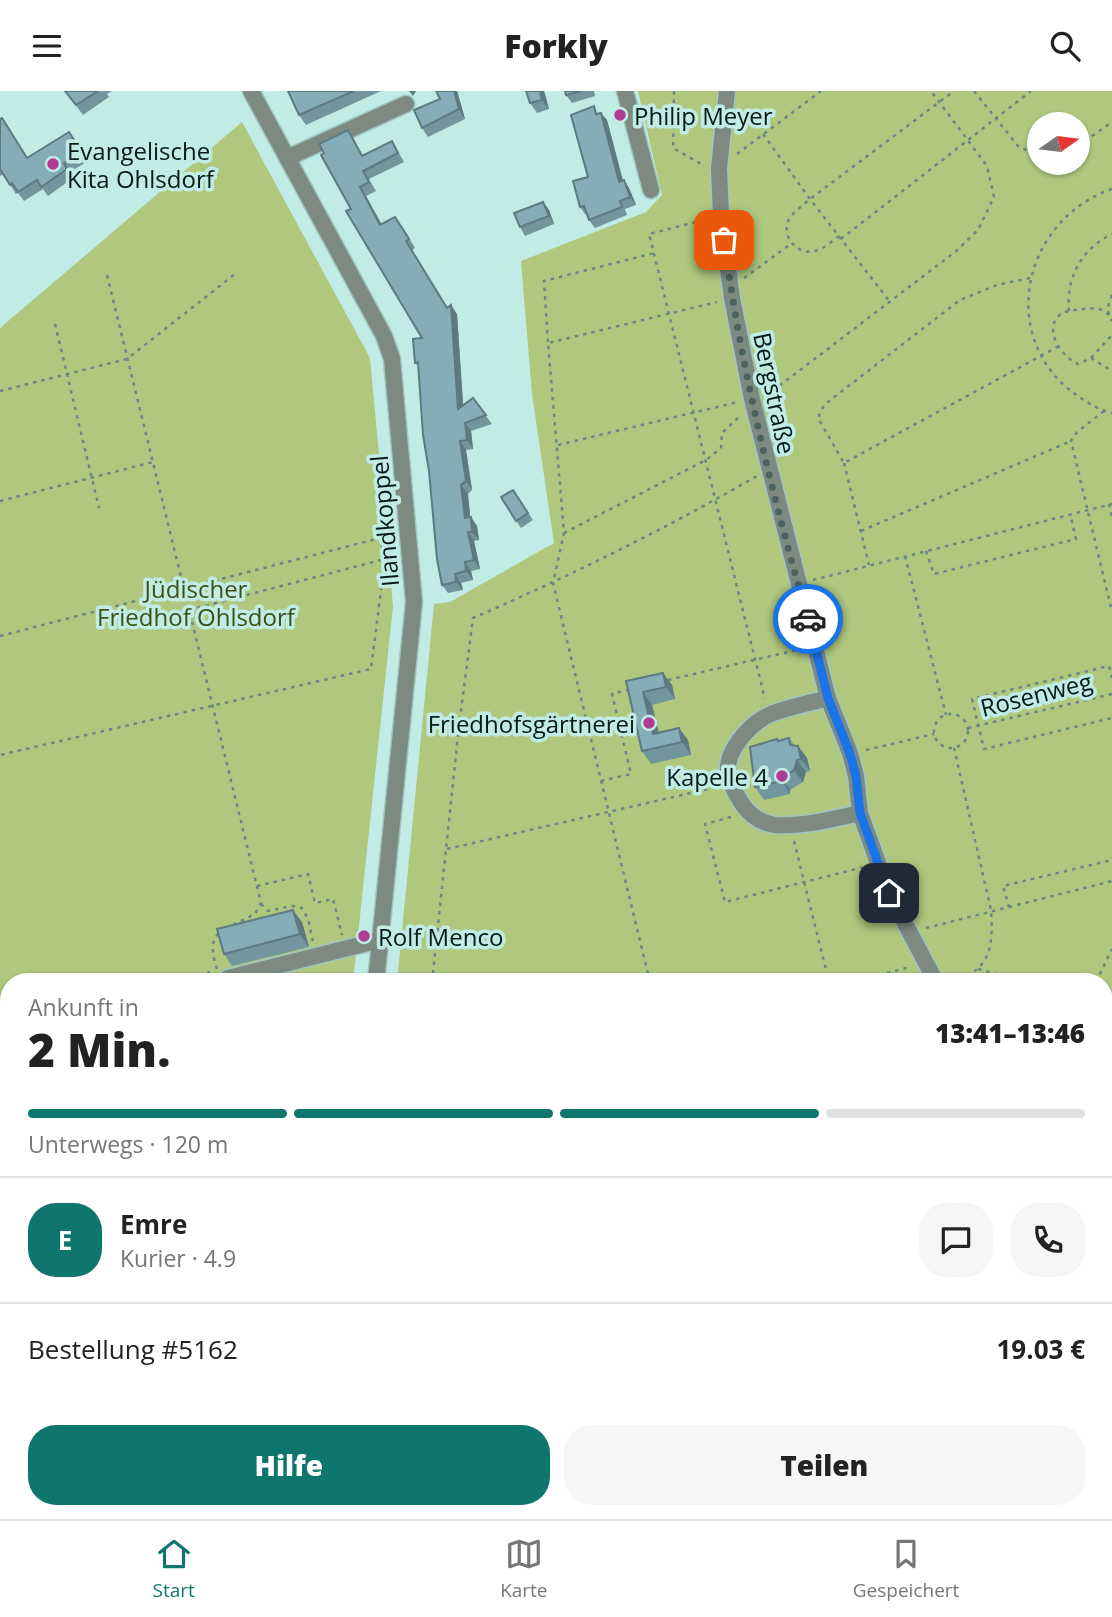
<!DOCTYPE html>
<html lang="de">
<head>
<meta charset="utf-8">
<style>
	:root { --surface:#fff; --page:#f6f6f6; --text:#222; --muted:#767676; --line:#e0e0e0; --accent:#0f766e }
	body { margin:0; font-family:"Open Sans",sans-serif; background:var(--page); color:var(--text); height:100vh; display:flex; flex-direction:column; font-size:26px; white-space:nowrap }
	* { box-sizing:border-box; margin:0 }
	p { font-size:23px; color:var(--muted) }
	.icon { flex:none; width:38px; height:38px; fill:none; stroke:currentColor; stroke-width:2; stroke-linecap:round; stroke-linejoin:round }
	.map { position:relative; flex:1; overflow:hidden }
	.details { position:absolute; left:0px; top:882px; width:1113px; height:546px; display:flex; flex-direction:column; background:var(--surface); border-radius:28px 28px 0 0; box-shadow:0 2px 5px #0004 }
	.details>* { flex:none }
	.needle { width:46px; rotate:76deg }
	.fabs { position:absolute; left:1027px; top:21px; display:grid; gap:14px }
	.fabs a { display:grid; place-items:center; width:63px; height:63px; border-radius:50%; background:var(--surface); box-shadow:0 2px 5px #0004; font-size:35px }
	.pin { position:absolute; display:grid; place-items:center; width:60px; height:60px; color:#fff; margin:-30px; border-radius:14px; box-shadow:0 4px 10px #0006 }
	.courier { position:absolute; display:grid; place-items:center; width:70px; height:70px; margin:-35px; border:5px solid #1a73e8; border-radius:50%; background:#fff; color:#222; box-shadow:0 2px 9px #0007 }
	.overview em { font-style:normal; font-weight:800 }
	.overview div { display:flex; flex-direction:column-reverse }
	.overview { display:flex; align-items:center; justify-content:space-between; height:119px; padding:0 28px }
	h1 { font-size:46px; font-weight:800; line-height:52px }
	.bar { display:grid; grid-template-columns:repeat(4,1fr); gap:10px 7px; align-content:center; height:84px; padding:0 28px }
	.bar i { height:9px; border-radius:5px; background:var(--line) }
	.bar .active { background:var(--accent) }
	.bar p { grid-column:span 4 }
	.line { display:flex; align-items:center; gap:18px; padding:0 28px; border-top:2px solid var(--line) }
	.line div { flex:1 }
	.round { display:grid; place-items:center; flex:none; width:74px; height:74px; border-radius:28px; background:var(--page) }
	.cta { display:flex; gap:14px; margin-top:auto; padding:14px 28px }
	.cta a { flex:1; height:80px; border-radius:28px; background:var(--accent); color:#fff; font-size:28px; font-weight:800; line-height:80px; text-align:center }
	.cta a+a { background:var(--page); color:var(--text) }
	header { display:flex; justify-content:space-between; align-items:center; height:91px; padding:0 28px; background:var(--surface); font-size:32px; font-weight:800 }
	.tabs { display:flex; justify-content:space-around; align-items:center; height:98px; border-top:2px solid var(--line); background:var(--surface); font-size:19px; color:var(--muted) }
	.tabs a { display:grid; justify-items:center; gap:4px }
	.tabs .active { color:var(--accent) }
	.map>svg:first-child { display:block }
</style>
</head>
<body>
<header><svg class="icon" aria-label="menu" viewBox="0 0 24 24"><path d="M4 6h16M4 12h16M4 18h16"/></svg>Forkly<svg class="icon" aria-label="search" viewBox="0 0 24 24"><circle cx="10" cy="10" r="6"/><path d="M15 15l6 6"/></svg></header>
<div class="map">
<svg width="1112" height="1428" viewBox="0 0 1112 1428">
	<rect width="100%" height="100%" fill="#c0ece5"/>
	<!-- green -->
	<g fill="#afc87e" fill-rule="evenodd">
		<path d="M638,0H1112V1428H33L30,1419H1104V891H397L434,513L450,511L554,452L532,303L521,170L646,121L662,104ZM1040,33H1078V72H1040Z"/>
		<path d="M242,31L370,267L393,515L353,891H9V961L0,960V237Z"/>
		<path d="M0,985H9V1358L0,1332Z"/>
	</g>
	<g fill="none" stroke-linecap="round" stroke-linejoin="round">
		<defs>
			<g id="minor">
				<path d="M251,0L384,245L392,268L414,511L376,891"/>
				<path d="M625,0L651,99"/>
				<path d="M727,0L719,77L721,125L732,207L752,308L828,607L850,662L856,685L860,722L889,802L936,891"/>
				<path d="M287,67L406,13"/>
				<path d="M828,607C810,612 789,616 771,623C752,631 730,655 728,675C727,687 733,697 738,706C745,720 758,732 775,734C803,736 832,728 860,722"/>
				<path d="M223,891L228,887L380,849"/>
				<path d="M1104,947L1112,948"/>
				<path d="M1104,1186L1112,1199"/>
			</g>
		</defs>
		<!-- minor casing -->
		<use href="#minor" stroke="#9fc6c0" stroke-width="19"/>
		<!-- path -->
		<g stroke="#698883" stroke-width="2.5" stroke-dasharray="3.5 5" stroke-linecap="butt">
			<path d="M674,0L673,57L703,74"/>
			<path d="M974,0L1018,55L1040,66"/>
			<path d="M763,43L810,108L890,211"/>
			<path d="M1078,55L1112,31"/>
			<path d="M737,63L821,0"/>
			<path d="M1112,98C1029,126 997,234 1066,296C1080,307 1095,318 1112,322"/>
			<path d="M704,129L649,143L765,608"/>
			<path d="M839,145C832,150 824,158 815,160C797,165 780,144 789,128C794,120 804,114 810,108L954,0"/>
			<path d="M841,148L1031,0"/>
			<path d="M107,184L261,812L255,823L231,835"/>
			<path d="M744,187L792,152"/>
			<path d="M1030,187L997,194L960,209L824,314L818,327L844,372L1059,255"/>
			<path d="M1112,204L1107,218L1112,230"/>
			<path d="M1069,220C1066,187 1081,158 1112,143"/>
			<path d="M1109,224C1100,216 1094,217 1083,218C1076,219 1067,219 1061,223C1041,238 1063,267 1078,273L1091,267L1112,244"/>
			<path d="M55,233L99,417"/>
			<path d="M548,251L544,190L654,162"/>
			<path d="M1091,267L1112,280"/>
			<path d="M0,300L127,268L235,183"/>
			<path d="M766,305L955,161L978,139L994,106L987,75L931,0"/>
			<path d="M1104,320L1077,341L1071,350L1112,521"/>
			<path d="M558,354L738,311"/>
			<path d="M844,372L869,474"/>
			<path d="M0,410L153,371"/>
			<path d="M1109,413L1112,427"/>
			<path d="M861,440L1071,350"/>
			<path d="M564,442L706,369L721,357L722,342L739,326"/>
			<path d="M926,460L934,483L1076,448L1070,423"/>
			<path d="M905,465L946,624"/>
			<path d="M813,489L1112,413"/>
			<path d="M189,519L385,468"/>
			<path d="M0,545L380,447L385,468L371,578L0,664"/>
			<path d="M1112,587L1109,575L972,608L984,658L1112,627"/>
			<path d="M668,589L801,558"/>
			<circle cx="951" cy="640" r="17"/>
			<path d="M968,637L1112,603"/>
			<path d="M866,659L934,643"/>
			<path d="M601,690L631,683L612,603L631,598"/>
			<path d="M731,726L705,733L725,811L864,776"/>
			<path d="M794,750L829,891"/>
			<path d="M447,758L717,696"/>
			<path d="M257,795L308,783L315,812L333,808L342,844"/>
			<path d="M261,813L268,820L292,815L302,817L308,828L313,851"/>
			<path d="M1009,816L1112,790"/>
			<path d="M926,837L1009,816L1003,795L1112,769"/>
			<path d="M217,878C213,865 209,851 219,842"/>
			<path d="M978,878L1026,891"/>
			<path d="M166,891L210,881"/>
			<path d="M432,891L459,635L473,527C570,485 665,438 757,385"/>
			<path d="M650,891L553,492L564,442L548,252L717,211"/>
			<path d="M854,891L910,876"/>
			<path d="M951,891C959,887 970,884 977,878C994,864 992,839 991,819L954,657"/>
			<path d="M1096,891L1112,858"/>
			<path d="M1104,909L1112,910"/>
			<path d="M0,924L9,923"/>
			<path d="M0,974H9"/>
			<path d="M0,993H9"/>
			<path d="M0,1036L9,1037"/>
			<path d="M1104,1123L1112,1121"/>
			<path d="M0,1173L9,1174"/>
			<path d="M1104,1255L1112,1253"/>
			<path d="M1104,1354L1112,1386"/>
			<path d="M0,1357L9,1382"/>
			<path d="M22,1419L25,1428"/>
			<path d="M70,1419L174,1428"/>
			<path d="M462,1419L464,1428"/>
			<path d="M641,1419L644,1428"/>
			<path d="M776,1419L778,1428"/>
			<path d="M853,1419L855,1428"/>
			<path d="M191,1428L192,1419"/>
			<path d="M308,1428L309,1419"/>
			<path d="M336,1428V1419"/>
			<path d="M388,1428L424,1419"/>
			<path d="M964,1428L966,1419"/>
			<path d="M1020,1428L1022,1419"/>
		</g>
		<!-- minor -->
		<use href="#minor" stroke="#7d8a81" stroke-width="16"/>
	</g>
	<!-- wall -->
	<g fill="#72959e">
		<path d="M65,0H112L107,3L109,6L83,24Z"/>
		<path d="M289,0H381L306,34L299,24Z"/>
		<path d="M436,0H457L465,28L428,46L422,37L440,8Z"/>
		<path d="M544,0L549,18L537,22L530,12Z"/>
		<path d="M565,0H594L595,5L572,12L566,4Z"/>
		<path d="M599,22L607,29L623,89H624L629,97L636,114L625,118L627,124L595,137L589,129L587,123L586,124L580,116L588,86Z"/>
		<path d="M0,28L28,67L69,41L88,70L70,81L73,87L48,105L43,98L24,110L18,102L16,103L3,83L0,85Z"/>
		<path d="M348,39L363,65L392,50L404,71L369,88L376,100L366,105L381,134L402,135L415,157L412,159L447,217L457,223L463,314L473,307L492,333L471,340L473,358L466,359L472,399L468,403L470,426L477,435L479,449L474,450L480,478L471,480L473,489L461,492L463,499L448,502L442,494L418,275L415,272L422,247L351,118L324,62Z"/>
		<path d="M543,111L549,119L554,133L525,145L520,136Z"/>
		<path d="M513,399L533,429L521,437L501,406Z"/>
		<path d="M626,590L672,594L675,608L652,614L659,642L688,649L691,664L651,673L642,660Z"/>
		<path d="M789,647L794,654L798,655L807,667L810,680L806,681L803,691L790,699V703L764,709L755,696L779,650Z"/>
		<path d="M302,831L309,856L232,875L224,863Z"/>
	</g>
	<!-- shaded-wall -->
	<g fill="#5d7981">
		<path d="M409,0H416L413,5Z"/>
		<path d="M454,0H457L465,28L459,18Z"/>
		<path d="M540,0H544L549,18L542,9Z"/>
		<path d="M601,22L607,29L625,99L619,91Z"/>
		<path d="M624,89L629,97L636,114L630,106Z"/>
		<path d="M360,96L366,105L387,143L380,134Z"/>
		<path d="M543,111L549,119L554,133L549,125Z"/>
		<path d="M406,150L451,224V214L457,223L464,327L458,318Z"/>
		<path d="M465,332L471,340L473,358L467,349Z"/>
		<path d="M460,350L466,359L472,399L466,390Z"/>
		<path d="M461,394L468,403L471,435L465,427Z"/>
		<path d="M471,426L477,435L479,449L472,441Z"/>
		<path d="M468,441L474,450L480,478L474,469Z"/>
		<path d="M465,471L471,480L473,489L466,480Z"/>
		<path d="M455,483L461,492L463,499L456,491Z"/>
		<path d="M663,582L672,594L675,608L666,596Z"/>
		<path d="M643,601L652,614L662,655L653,643Z"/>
		<path d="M679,637L688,649L691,664L682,651Z"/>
		<path d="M798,655L807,667L810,680L801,668Z"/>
		<path d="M797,669L806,681L803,691L794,679Z"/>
		<path d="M781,687L790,699V703L782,690Z"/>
		<path d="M293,819L302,831L309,856L300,843Z"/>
	</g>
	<!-- building -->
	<g fill="#85adb8" stroke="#5d7981" stroke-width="2">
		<path d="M65,0H98L76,14Z"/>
		<path d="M288,0H354L299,24Z"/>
		<path d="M436,0H454L459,18L422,37L414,19L440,8Z"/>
		<path d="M526,0H540L542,9L530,12Z"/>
		<path d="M565,0H582L566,4Z"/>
		<path d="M594,15L596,23L601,22L619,91L624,89L630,106L620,110L622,116L589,129L584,115L580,116L573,90L588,86L571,24Z"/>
		<path d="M2,27L27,67L69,41L82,61L64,72L67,78L41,96L37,89L18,101L12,92L10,94L0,78V28Z"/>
		<path d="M348,39L362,65L392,50L398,62L363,80L369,91L360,96L380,134L395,126L409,148L406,150L447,217L451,214L458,318L473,307L486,324L465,332L467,349L460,350L466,390L461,394L465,427L471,426L472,441H468L474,469L465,471L466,480L455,483L456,491L442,494L437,468L429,380L423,344L418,271L415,272L413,248L422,247L346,120L351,118L321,64L324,62L319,53Z"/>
		<path d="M543,111L549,125L520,136L514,122Z"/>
		<path d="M513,399L528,422L516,430L501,406Z"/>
		<path d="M663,582L666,596L643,601L653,643L679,637L682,651L642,660L626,590Z"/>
		<path d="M789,647L790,654L798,655L801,668L797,669L794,679L781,687L782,690L755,696L750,656L777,648L778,650Z"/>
		<path d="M293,819L300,843L224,863L217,838Z"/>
	</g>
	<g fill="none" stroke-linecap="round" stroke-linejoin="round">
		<!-- done -->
		<path stroke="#496460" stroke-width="7" stroke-dasharray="0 12.6" d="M724,149C741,277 772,404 808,528"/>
		<!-- route -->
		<path stroke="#1a73e8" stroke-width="9" d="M808,528L828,607L850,663L856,685L860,722L889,802"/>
	</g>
	<!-- markers -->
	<g fill="#af3b93" stroke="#c0ece5" stroke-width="2.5">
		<circle cx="620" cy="24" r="7"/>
		<circle cx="53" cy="73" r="7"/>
		<circle cx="649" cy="632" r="7"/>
		<circle cx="782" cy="685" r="7"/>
		<circle cx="364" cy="845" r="7"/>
	</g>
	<g text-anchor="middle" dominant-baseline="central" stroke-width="7" stroke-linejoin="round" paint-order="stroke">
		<!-- poi labels -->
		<g font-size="24" fill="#091a18" stroke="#c0ece5" text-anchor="start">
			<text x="634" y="24">Philip Meyer</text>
			<text x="67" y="59">Evangelische<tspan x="67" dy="28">Kita Ohlsdorf</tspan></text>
			<text x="635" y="632" text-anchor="end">Friedhofsgärtnerei</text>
			<text x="768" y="685" text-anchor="end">Kapelle 4</text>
			<text x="378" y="845">Rolf Menco</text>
		</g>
		<!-- street labels -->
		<g font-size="24" fill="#091a18" stroke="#c0ece5">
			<text transform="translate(775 302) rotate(78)">Bergstraße</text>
			<text transform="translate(384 430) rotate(-95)">Ilandkoppel</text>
			<text transform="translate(1036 603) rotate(-14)">Rosenweg</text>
		</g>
		<!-- park labels -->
		<g font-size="24" fill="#3d4f12" stroke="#c0ece5">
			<text x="196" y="497">Jüdischer<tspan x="196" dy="28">Friedhof Ohlsdorf</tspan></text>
		</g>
	</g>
</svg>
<div class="fabs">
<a><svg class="needle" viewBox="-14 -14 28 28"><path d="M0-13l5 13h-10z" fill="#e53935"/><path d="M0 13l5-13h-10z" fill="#767676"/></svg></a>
</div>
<div class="pin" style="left:724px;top:149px;background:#ea580c"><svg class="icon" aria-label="bag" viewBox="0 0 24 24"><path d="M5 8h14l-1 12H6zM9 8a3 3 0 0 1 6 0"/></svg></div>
<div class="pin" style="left:889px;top:802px;background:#1f2937"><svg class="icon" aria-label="home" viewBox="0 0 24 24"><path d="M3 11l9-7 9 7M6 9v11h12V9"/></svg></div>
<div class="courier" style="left:808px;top:528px"><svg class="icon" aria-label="car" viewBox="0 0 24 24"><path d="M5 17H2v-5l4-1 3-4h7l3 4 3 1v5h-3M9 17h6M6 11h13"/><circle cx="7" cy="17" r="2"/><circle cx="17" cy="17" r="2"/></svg></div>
<section class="details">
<div class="overview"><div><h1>2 Min.</h1><p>Ankunft in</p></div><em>13:41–13:46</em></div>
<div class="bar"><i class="active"></i><i class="active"></i><i class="active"></i><i></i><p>Unterwegs · 120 m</p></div>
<div class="line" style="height:126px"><b class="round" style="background:var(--accent);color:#fff">E</b><div><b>Emre</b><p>Kurier · 4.9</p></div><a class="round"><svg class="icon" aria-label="chat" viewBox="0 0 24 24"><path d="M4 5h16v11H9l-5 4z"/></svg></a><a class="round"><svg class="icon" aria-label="phone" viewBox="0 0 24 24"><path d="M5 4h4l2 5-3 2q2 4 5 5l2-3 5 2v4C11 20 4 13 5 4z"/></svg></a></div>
<div class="line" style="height:91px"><div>Bestellung #5162</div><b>19.03 €</b></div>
<div class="cta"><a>Hilfe</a><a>Teilen</a></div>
</section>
</div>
<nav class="tabs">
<a class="active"><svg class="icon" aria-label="home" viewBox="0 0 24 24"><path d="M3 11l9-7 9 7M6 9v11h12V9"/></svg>Start</a>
<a><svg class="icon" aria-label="map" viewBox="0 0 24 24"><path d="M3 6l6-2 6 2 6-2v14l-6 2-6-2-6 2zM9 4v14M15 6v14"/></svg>Karte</a>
<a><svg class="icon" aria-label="saved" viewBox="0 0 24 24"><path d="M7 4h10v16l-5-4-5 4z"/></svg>Gespeichert</a>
</nav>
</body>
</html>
